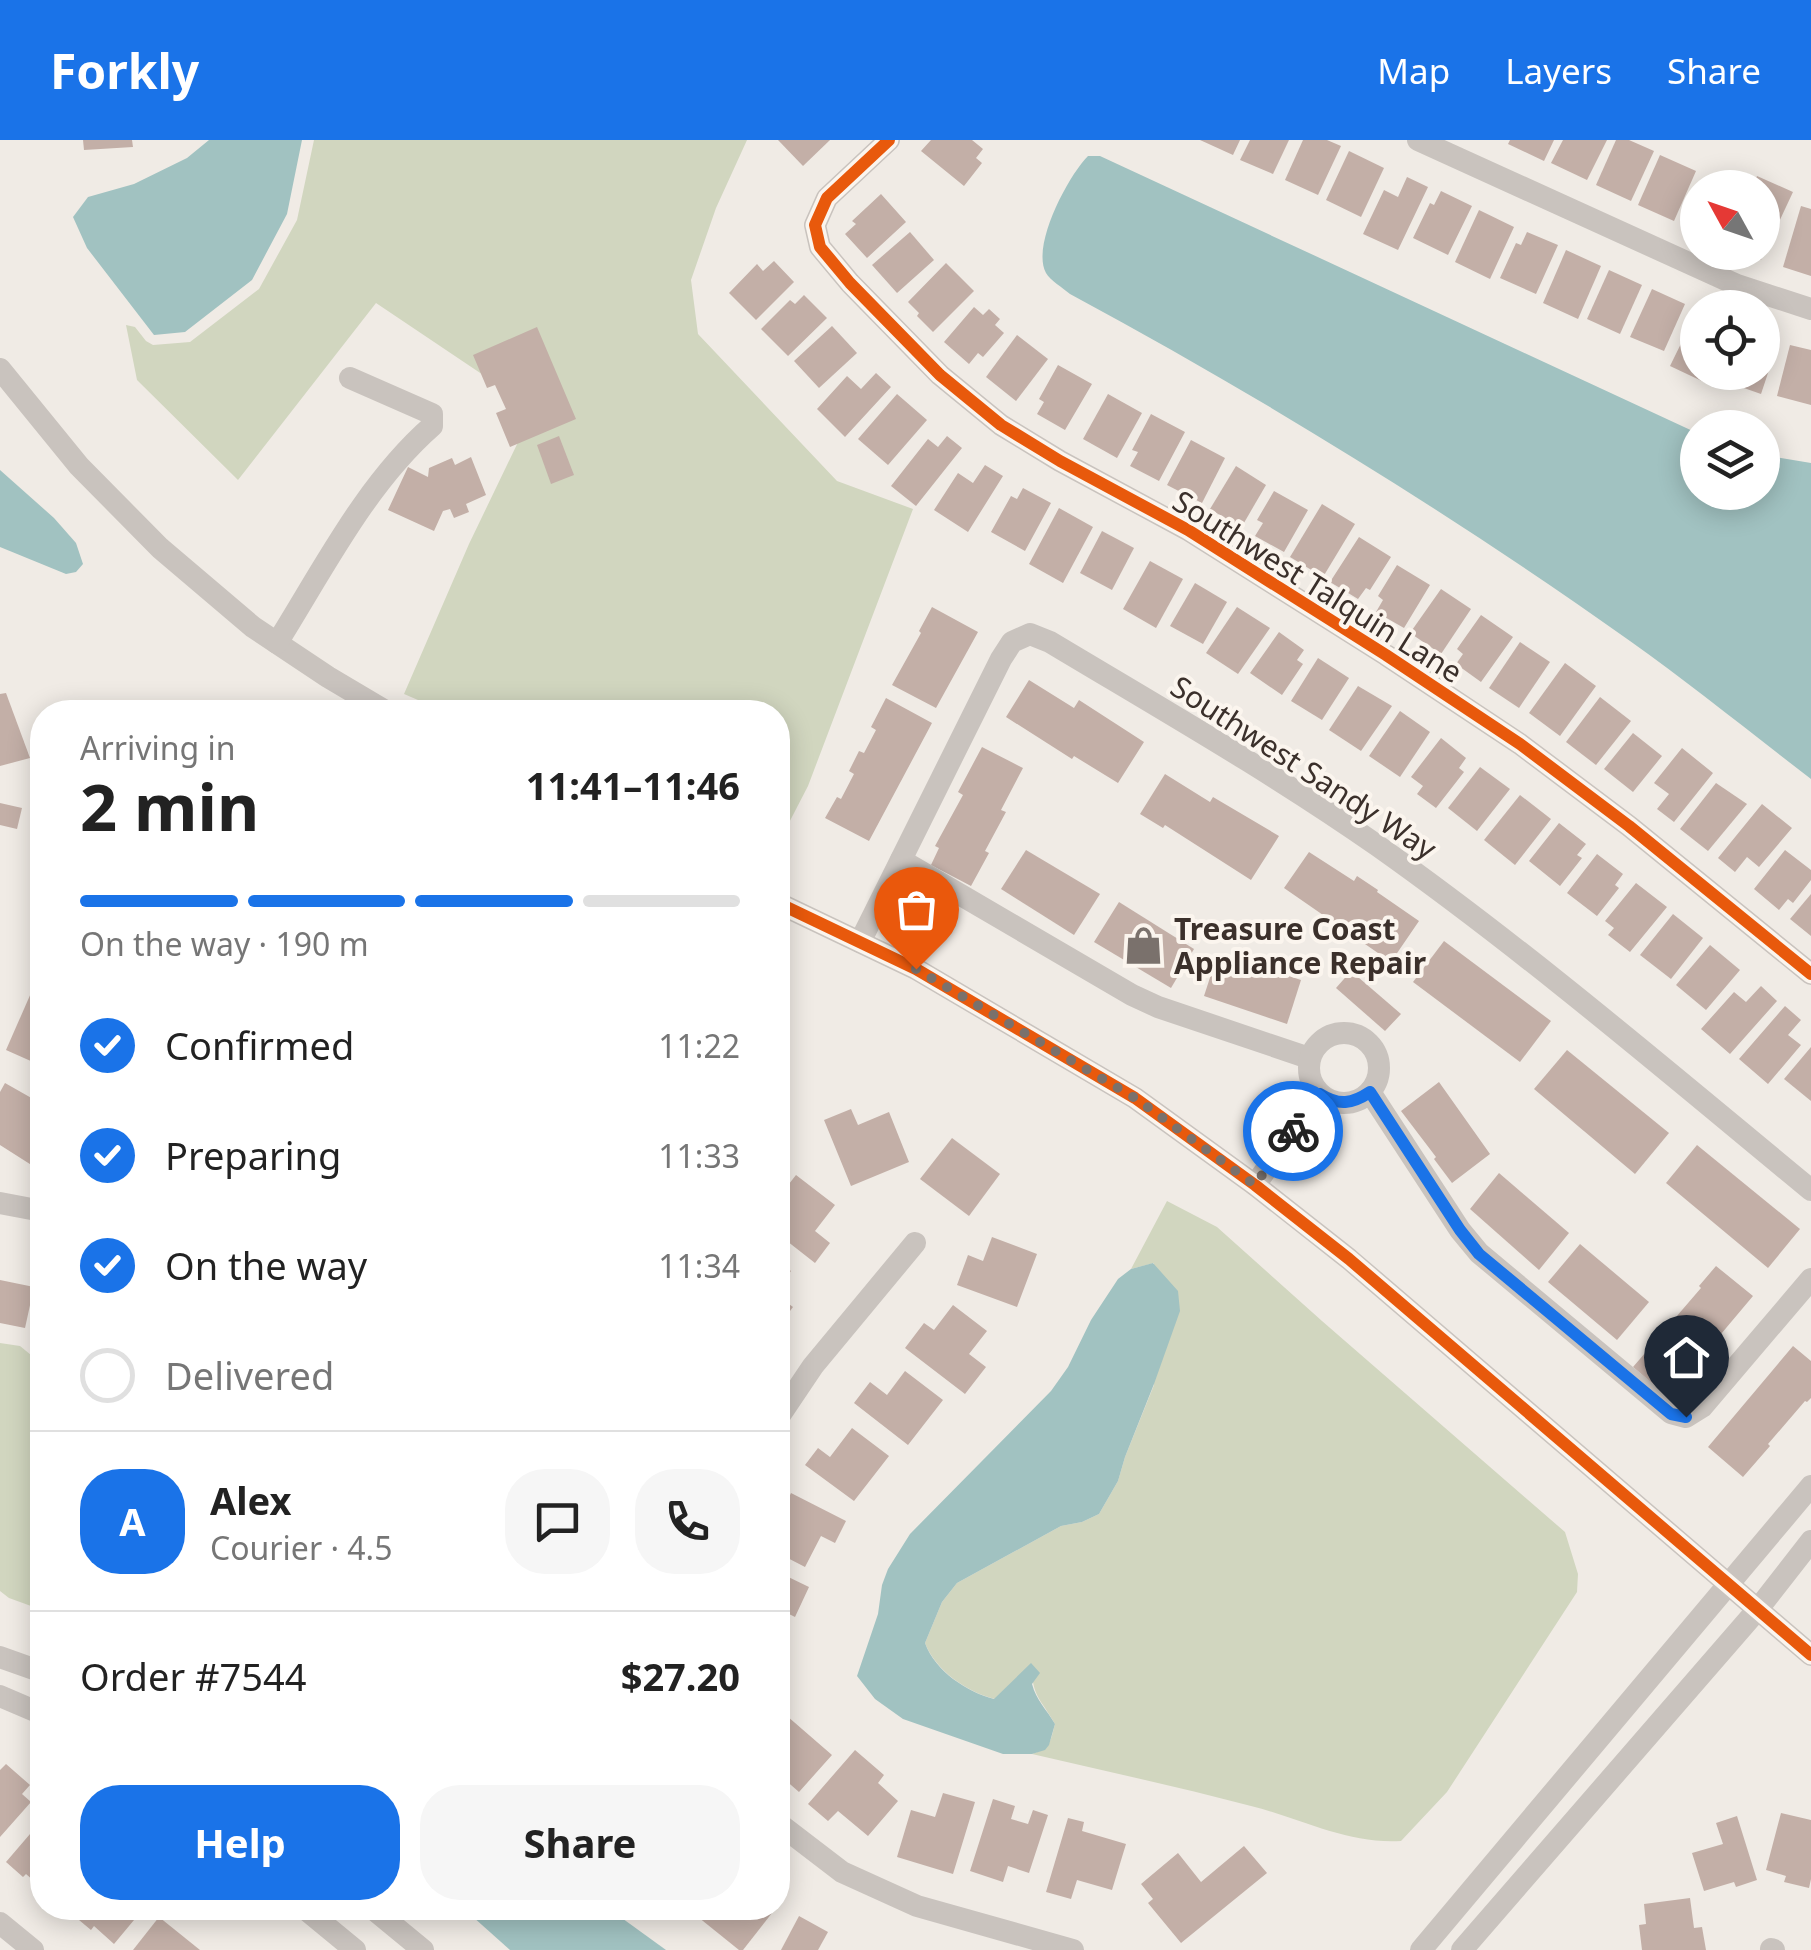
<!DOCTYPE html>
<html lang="en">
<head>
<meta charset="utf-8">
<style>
	:root { --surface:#fff; --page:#f6f6f6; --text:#222; --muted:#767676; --line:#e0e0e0; --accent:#1a73e8 }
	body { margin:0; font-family:"Noto Sans",sans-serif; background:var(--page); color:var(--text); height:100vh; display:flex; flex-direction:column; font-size:38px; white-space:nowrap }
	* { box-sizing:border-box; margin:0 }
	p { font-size:32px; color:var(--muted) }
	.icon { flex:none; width:55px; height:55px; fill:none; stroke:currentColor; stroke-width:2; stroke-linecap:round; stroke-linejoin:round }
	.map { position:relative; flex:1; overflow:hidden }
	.side { position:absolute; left:30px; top:560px; width:760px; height:1220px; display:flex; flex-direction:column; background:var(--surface); border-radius:40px; box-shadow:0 5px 25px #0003 }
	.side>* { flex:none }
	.needle { width:65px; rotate:310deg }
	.buttons { position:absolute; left:1680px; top:30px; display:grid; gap:20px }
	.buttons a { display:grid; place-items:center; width:100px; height:100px; border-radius:50%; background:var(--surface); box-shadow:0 5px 25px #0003; font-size:50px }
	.pin { position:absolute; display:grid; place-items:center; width:85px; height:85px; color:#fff; margin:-102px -42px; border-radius:50% 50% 50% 0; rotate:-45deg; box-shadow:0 0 10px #0007 }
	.pin .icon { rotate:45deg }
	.courier { position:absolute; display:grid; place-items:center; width:100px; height:100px; margin:-50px; border:8px solid #1a73e8; border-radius:50%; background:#fff; color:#222; box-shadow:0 2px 12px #0007 }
	.summary em { font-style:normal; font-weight:700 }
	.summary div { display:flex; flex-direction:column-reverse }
	.summary { display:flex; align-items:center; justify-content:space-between; height:170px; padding:0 50px }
	h1 { font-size:65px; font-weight:700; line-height:75px }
	.bar { display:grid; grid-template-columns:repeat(4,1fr); gap:15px 10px; align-content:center; height:120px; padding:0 50px }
	.bar i { height:12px; border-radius:8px; background:var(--line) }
	.bar .current { background:var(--accent) }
	.bar p { grid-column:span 4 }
	.line { display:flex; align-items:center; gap:25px; padding:0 50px; border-top:2px solid var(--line) }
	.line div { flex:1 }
	.round { display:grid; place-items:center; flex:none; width:105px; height:105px; border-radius:40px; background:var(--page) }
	ol { padding:0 50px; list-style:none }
	li { display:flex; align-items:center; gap:30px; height:110px }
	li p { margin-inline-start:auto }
	li .icon { padding:10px; border-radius:50%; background:var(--accent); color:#fff; stroke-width:4 }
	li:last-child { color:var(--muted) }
	li i { width:55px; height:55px; border:5px solid var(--line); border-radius:50% }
	.action { display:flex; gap:20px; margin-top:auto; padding:20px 50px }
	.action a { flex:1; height:115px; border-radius:40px; background:var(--accent); color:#fff; font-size:40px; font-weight:700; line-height:115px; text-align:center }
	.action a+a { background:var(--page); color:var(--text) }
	header { display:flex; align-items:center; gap:60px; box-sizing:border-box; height:140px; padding:0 50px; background:var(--accent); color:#fff }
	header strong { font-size:48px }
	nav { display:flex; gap:55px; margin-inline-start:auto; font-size:35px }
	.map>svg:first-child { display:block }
</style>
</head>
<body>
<header>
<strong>Forkly</strong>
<nav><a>Map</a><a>Layers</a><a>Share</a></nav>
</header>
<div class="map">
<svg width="1811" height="1810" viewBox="0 0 1811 1810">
	<rect width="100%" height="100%" fill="#f0ebe5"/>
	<!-- green -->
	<g fill="#d1d6bf">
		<path d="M314,0H747L716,68L691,140L698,194L837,341L913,369L808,646L778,704V572H446L404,554L469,404L534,269L376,163L238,340L137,240L126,185L135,187L146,201L153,205L190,202L259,149L297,80Z"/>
		<path d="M1167,1061L1217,1087L1322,1181L1565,1392L1578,1434L1577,1452L1447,1652L1401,1701C1346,1704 1303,1679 1251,1666C1179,1647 1105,1631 1032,1614C1051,1608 1050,1602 1055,1584C1039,1556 1033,1558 1031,1524L995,1559C967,1552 936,1531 925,1503L942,1462L957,1443L1061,1386L1082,1382L1099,1374L1118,1341L1125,1317L1154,1245V1123L1131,1129Z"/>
		<path d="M0,1203L20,1206L42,1224V1470L9,1458L0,1451Z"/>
	</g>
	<!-- water -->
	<g fill="#a1c2c1">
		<path d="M209,0H302L287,74L252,140L185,192L154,195L87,108L73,77L88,57L134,44L187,18Z"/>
		<path d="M1088,16H1100L1697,293L1698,352H1762L1763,315L1811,323V639C1751,593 1692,545 1630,501C1451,374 1263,258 1070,154C1063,148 1050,140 1046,133C1031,106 1068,36 1088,16Z"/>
		<path d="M0,330L54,378L76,403L83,424L76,432L66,434L0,407Z"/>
		<path d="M1153,1123L1178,1151L1180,1171L1154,1244L1125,1317L1118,1341L1099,1374L1082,1382L1061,1386L957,1443L942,1462L925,1503C935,1531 967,1552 994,1559L1031,1523L1040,1533L1032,1544C1036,1560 1047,1570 1055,1584L1049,1605L1045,1610L1032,1614H1003L903,1579L875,1559L857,1536L878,1474L882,1445L888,1429L910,1394L1051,1251L1068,1227L1091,1180L1118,1139L1131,1129Z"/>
		<path d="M463,1768H608L666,1810H510Z"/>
	</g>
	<!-- building -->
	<g fill="#c3afa7">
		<path d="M83,0H132L133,7L84,10Z"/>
		<path d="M778,0H830L803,26Z"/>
		<path d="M931,0H972L983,9L976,18L982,23L964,46L921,11Z"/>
		<path d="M1200,0H1240L1233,15Z"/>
		<path d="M1250,0H1289L1273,34L1240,20Z"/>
		<path d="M1303,0H1327L1341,6L1318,55L1285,40Z"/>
		<path d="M1510,0H1554L1544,21L1508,4Z"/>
		<path d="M1563,0H1607L1587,40L1551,23Z"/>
		<path d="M1616,0H1629L1654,11L1631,61L1596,45Z"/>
		<path d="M1349,11L1384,28L1361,77L1326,60Z"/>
		<path d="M1660,15L1696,31L1674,81L1638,65Z"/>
		<path d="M1757,36L1793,52L1761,120L1744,112H1762V48H1752Z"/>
		<path d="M1407,37L1428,47L1398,110L1363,94L1384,50L1398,57Z"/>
		<path d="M1698,50V92L1682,85Z"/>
		<path d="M1441,51L1472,66L1448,115L1413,98L1430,63L1434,65Z"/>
		<path d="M881,54L906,82L867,118L845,94L856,84L852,81Z"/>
		<path d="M1801,66L1811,69V136L1783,127Z"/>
		<path d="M1479,70L1514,87L1490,139L1455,122Z"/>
		<path d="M910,92L934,120L897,153L872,125Z"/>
		<path d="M1527,92L1558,105L1536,154L1500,138L1516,103L1521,105Z"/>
		<path d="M1566,110L1601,126L1578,179L1543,163Z"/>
		<path d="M774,121L794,142L756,180L729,153L757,124L763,131Z"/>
		<path d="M946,123L974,151L933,192L917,176L919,173L908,162Z"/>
		<path d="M1609,130L1642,145L1620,194L1587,179Z"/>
		<path d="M1652,149L1685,164L1664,211L1630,197Z"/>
		<path d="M804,155L827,178L788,216L761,189L790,160L795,164Z"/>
		<path d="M974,167L983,175L989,169L1000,179L995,185L1004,193L983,217L978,213L969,224L944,202Z"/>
		<path d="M1698,169V232H1711L1706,243L1670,226Z"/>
		<path d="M832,186L857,213L819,248L794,221Z"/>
		<path d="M537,187L576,279L510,307L496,273L506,269L495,245L487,248L473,215Z"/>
		<path d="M1017,195L1048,219L1016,261L986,237Z"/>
		<path d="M1762,198L1778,203L1761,254L1724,241L1728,232H1762Z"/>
		<path d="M1790,205L1811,210V265L1777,256Z"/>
		<path d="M1058,225L1092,244L1065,290L1037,274L1044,262L1039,259Z"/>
		<path d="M876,233L891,247L845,297L817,269L847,236L861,249Z"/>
		<path d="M897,254L927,280L888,325L858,299Z"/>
		<path d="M1108,254L1142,273L1117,318L1083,299Z"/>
		<path d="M1151,274L1185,292L1159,341L1130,326L1138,312L1132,310Z"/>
		<path d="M559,296L574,335L551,344L537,305Z"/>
		<path d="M947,296L962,308L916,366L891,346L928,299L938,307Z"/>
		<path d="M1191,300L1225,318L1202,363L1167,345Z"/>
		<path d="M471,317L486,355L466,364L469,372L454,378L450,369L443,371L434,391L388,370L408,327L428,337L429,328L452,318L455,325Z"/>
		<path d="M985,325L1003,336L968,392L934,370L958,333L973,343Z"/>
		<path d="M1236,326L1266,345L1241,388L1210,369Z"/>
		<path d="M1023,348L1051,363L1025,411L991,392L1011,356L1017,359Z"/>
		<path d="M1274,351L1308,370L1284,412L1255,396L1263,383L1257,380Z"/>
		<path d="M1322,364L1355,384L1323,437L1290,417Z"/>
		<path d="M1059,368L1093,387L1063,443L1029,424Z"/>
		<path d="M1102,391L1134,408L1112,450L1080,433Z"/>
		<path d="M1359,397L1391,417L1370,450L1366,448L1358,459L1330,442Z"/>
		<path d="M1150,421L1183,439L1156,488L1123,469Z"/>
		<path d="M1397,425L1430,445L1404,488L1376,472L1383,460L1378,456Z"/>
		<path d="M1195,443L1227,462L1203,504L1170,486Z"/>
		<path d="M1441,449L1471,469L1441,514L1410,493Z"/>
		<path d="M932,467L978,492L936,568L892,545L921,493L919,491Z"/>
		<path d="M1237,467L1270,488L1238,534L1206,513Z"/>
		<path d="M1481,475L1513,497L1481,542L1456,524L1463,514L1457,509Z"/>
		<path d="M1279,492L1304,510L1297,520L1303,524L1282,555L1250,533Z"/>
		<path d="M1520,502L1550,522L1519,568L1489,548Z"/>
		<path d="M1318,518L1349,538L1322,580L1291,561Z"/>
		<path d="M1565,523L1596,546L1560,596L1529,573Z"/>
		<path d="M1029,540L1074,568L1079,560L1144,602L1118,643L1074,616L1072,619L1006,577Z"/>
		<path d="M1358,546L1392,566L1361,611L1329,590Z"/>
		<path d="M6,553L30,618L0,626V554Z"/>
		<path d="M1600,557L1631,581L1596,625L1566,602Z"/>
		<path d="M886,558L932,583L869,701L825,678L837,657L841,659L854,634L849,631L859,611L864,613L876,590L871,587Z"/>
		<path d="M1400,571L1430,592L1400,637L1369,616Z"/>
		<path d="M1633,593L1662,616L1633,652L1604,629Z"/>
		<path d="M1441,598L1466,618L1459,628L1464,632L1436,668L1417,654L1423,646L1411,637Z"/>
		<path d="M982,607L1023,628L1001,670L1006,672L985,711L989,713L971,746L931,725L939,708L935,706L963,655L958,652Z"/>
		<path d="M1682,608L1713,633L1674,682L1657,669L1669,654L1654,643Z"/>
		<path d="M1480,627L1510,649L1477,691L1448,668Z"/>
		<path d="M1165,634L1210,662L1213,657L1279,696L1251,740L1165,685L1163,688L1140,674Z"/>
		<path d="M1716,643L1747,664L1708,711L1680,689Z"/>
		<path d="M1520,655L1551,679L1515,725L1484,700Z"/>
		<path d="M0,663L22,668L17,689L0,685Z"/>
		<path d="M1762,664L1792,688L1759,727L1747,717L1735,732L1718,718Z"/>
		<path d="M1559,683L1586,704L1577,715L1582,718L1560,746L1529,721Z"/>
		<path d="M1026,710L1100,754L1074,795L1001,749Z"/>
		<path d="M1785,710L1811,730V740L1793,763L1788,759L1779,770L1754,749Z"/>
		<path d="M1309,712L1354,741L1357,736L1378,750L1377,752L1419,781L1391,822L1284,748Z"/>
		<path d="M1597,714L1623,734L1615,745L1619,748L1597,776L1567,753Z"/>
		<path d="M1636,743L1667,767L1630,812L1608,795L1614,788L1605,781Z"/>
		<path d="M1811,754V796L1790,779Z"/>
		<path d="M1119,762L1194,809L1171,848L1094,802Z"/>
		<path d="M1673,774L1703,798L1671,839L1640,815Z"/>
		<path d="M1444,801L1551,881L1520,922L1413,842Z"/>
		<path d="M1710,805L1740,830L1706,870L1676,845Z"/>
		<path d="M1218,813L1301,840L1287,884L1204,856Z"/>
		<path d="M1351,831L1401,874L1385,891L1336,848Z"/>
		<path d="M1761,846L1777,861L1730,914L1701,889L1734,852L1746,862Z"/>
		<path d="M31,853L42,858V926L6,910Z"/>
		<path d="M1785,866L1801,880L1788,895L1801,905L1768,944L1739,919Z"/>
		<path d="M1811,907V961L1784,939Z"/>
		<path d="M1567,910L1669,993L1635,1034L1534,949Z"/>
		<path d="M1439,942L1490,1014L1452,1043L1434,1019L1436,1017L1401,971Z"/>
		<path d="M5,943L42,964V969L30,990L42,997V1009L33,1026L0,1005V952Z"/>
		<path d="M851,969L858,985L889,972L909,1022L851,1046L824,980Z"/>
		<path d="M952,998L1000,1034L969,1076L920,1039Z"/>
		<path d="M1697,1005L1800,1089L1768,1128L1666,1043Z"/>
		<path d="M1499,1033L1569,1093L1539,1130L1470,1069Z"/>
		<path d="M796,1035L835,1065L815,1091L830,1103L815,1123L778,1094V1058Z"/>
		<path d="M992,1097L1037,1114L1017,1167L957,1145L968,1115L983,1121Z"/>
		<path d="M1580,1104L1649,1162L1617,1200L1548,1142Z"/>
		<path d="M778,1121L791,1131L778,1149Z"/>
		<path d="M1716,1126L1753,1156L1668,1257L1633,1227L1701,1148L1699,1146Z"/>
		<path d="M0,1140L34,1147L25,1188L0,1183Z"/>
		<path d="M778,1156L793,1167L778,1187Z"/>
		<path d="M953,1165L987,1191L969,1214L986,1227L965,1254L905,1208L924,1183L934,1190Z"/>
		<path d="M1793,1206L1811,1221V1258L1807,1262L1805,1261L1768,1304L1770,1306L1743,1337L1708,1307Z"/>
		<path d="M905,1231L943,1260L908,1305L854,1263L870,1242L887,1255Z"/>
		<path d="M852,1288L889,1316L854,1361L805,1325L818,1308L830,1317Z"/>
		<path d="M791,1353L846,1381L835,1403L821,1396L805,1427L778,1413V1381Z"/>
		<path d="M778,1432L809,1447L795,1477L789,1474L778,1497Z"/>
		<path d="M787,1576L832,1615L799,1652L783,1638L786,1635L778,1627V1587Z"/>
		<path d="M855,1610L884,1635L878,1643L898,1661L868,1696L838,1671L828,1681L808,1664Z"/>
		<path d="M6,1624L30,1645L22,1654L31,1662L0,1697V1630Z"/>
		<path d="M943,1653L975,1662L953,1734L897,1717L911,1670L935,1677Z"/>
		<path d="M993,1659L1015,1666L1011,1679L1028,1684L1033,1670L1048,1675L1029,1733L1008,1726L1003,1742L970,1731Z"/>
		<path d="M1781,1673L1811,1680V1739L1809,1748L1784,1742L1786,1736L1766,1730Z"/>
		<path d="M1737,1676L1757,1740L1736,1747L1734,1742L1704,1751L1692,1713L1723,1704L1716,1683Z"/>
		<path d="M1068,1678L1084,1682L1082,1691L1126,1704L1112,1750L1077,1740L1071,1759L1046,1752Z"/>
		<path d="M42,1680V1748L26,1734L23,1737L6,1722Z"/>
		<path d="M1244,1706L1267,1733L1181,1803L1148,1763L1153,1759L1141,1744L1178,1713L1201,1742Z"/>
		<path d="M1690,1758L1694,1788L1702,1787L1706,1810H1642L1639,1785L1646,1784L1644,1764Z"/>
		<path d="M69,1768H144L114,1804L94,1786L91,1790L67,1770Z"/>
		<path d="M705,1768H765L772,1773L743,1810H739L698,1777Z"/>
		<path d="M799,1776L828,1792L818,1810H781Z"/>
		<path d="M159,1777L200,1810H133Z"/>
	</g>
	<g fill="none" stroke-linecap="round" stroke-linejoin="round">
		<!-- minor -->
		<g stroke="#c9c3be" stroke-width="22">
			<path d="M889,0L827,58L815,85L820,107L850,143L940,235L1001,285L1060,321L1188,390L1386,515L1520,604L1629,686L1811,834"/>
			<path d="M1418,0L1737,145L1811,169"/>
			<path d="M0,229L79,326L160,408L253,487L328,537L387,572"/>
			<path d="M277,503C324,428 366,344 432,286V274L350,238"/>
			<path d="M901,720L1132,855L1158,867L1309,918"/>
			<path d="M778,763L916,829L1135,958L1255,1045L1349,1119L1811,1515"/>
			<path d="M860,802L1001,519L1012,502L1030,494L1050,502C1160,568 1272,632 1378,706C1529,813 1669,933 1811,1050"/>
			<circle cx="1344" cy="928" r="35"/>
			<path d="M1370,952L1460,1090L1479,1113L1671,1273L1686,1277L1702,1267L1811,1139"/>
			<path d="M1255,1045L1320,954"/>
			<path d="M0,1063L42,1071"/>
			<path d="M778,1278L813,1226L915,1103"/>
			<path d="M0,1517L42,1532"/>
			<path d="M0,1556L42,1574"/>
			<path d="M778,1683L842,1732L917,1766L1073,1810"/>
			<path d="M304,1768L355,1810"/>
			<path d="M372,1768L423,1810"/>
			<path d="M0,1783L33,1810"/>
			<path d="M1771,1809L1774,1810"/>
			<path d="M1421,1810L1811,1346"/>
			<path d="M1462,1810L1758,1469L1811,1401"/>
		</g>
		<defs>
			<g id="cycleway">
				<path d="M889,0L827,58L815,85L820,107L850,143L940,235L1001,285L1060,321L1188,390L1386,515L1520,604L1629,686L1811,834"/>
				<path d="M778,763L916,829L1135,958L1255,1045L1349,1119L1811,1515"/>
			</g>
		</defs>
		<!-- cycleway casing -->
		<use href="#cycleway" stroke="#fbf5ee" stroke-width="19"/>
		<!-- cycleway -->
		<use href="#cycleway" stroke="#e8590c" stroke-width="12"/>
	</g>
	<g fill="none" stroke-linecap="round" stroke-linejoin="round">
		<!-- done -->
		<path stroke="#7a716c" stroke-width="10" stroke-dasharray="0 18" d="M916,829L1135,958L1255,1045L1293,991"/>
		<!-- route -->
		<path stroke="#1a73e8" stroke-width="12" d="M1293,991L1320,954C1339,966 1352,964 1370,952L1460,1090L1479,1114L1671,1274L1686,1277"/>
	</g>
	<!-- icons -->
	<defs>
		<symbol id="shop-bare" viewBox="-9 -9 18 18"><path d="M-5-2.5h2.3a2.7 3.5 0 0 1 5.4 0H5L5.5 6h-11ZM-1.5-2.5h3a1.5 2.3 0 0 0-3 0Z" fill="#7a716c" stroke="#fbf5ee" stroke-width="2.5" paint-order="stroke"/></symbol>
	</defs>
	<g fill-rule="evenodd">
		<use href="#shop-bare" x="1116" y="778" width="55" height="55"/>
	</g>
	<g text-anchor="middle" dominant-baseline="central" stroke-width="8" stroke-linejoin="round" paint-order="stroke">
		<!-- street labels -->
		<g font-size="30" fill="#3b302b" stroke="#fbf5ee">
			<text transform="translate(1318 446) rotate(32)">Southwest Talquin Lane</text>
			<text transform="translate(1304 627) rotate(33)">Southwest Sandy Way</text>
		</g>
		<!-- poi labels -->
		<g font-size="30" font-weight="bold" fill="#3b302b" stroke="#fbf5ee" text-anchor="start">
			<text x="1174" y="788">Treasure Coast<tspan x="1174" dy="34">Appliance Repair</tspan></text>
		</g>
	</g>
</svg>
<div class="buttons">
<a><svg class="needle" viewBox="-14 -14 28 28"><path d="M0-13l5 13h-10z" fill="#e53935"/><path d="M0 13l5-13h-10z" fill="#767676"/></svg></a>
<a><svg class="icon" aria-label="locate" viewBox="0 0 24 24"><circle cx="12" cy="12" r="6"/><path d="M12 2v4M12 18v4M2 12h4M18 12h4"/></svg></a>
<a><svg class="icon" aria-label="layers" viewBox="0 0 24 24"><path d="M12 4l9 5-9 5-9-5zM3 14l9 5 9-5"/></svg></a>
</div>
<div class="pin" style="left:916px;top:829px;background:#ea580c"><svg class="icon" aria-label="bag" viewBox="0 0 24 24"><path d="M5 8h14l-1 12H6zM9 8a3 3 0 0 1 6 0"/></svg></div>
<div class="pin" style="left:1686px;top:1277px;background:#1f2937"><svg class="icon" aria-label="home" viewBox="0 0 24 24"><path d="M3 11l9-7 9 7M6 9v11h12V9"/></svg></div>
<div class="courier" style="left:1293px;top:991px"><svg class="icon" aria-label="bike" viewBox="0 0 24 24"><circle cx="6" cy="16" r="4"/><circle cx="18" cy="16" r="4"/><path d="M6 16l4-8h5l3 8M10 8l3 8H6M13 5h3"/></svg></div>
<section class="side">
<div class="summary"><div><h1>2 min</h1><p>Arriving in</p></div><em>11:41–11:46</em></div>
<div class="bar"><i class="current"></i><i class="current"></i><i class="current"></i><i></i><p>On the way · 190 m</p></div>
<ol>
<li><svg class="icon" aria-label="check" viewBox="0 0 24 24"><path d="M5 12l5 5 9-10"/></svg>Confirmed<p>11:22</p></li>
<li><svg class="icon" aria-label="check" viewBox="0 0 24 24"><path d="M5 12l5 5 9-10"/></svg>Preparing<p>11:33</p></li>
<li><svg class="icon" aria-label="check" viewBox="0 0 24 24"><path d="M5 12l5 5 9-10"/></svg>On the way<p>11:34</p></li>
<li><i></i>Delivered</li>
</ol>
<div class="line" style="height:180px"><b class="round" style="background:var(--accent);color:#fff">A</b><div><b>Alex</b><p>Courier · 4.5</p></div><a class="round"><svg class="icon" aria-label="chat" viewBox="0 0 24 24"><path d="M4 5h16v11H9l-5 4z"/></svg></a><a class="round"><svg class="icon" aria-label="phone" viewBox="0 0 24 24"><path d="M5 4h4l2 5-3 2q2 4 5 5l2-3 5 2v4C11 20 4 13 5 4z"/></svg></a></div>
<div class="line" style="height:130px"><div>Order #7544</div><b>$27.20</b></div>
<div class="action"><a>Help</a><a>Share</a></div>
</section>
</div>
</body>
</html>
